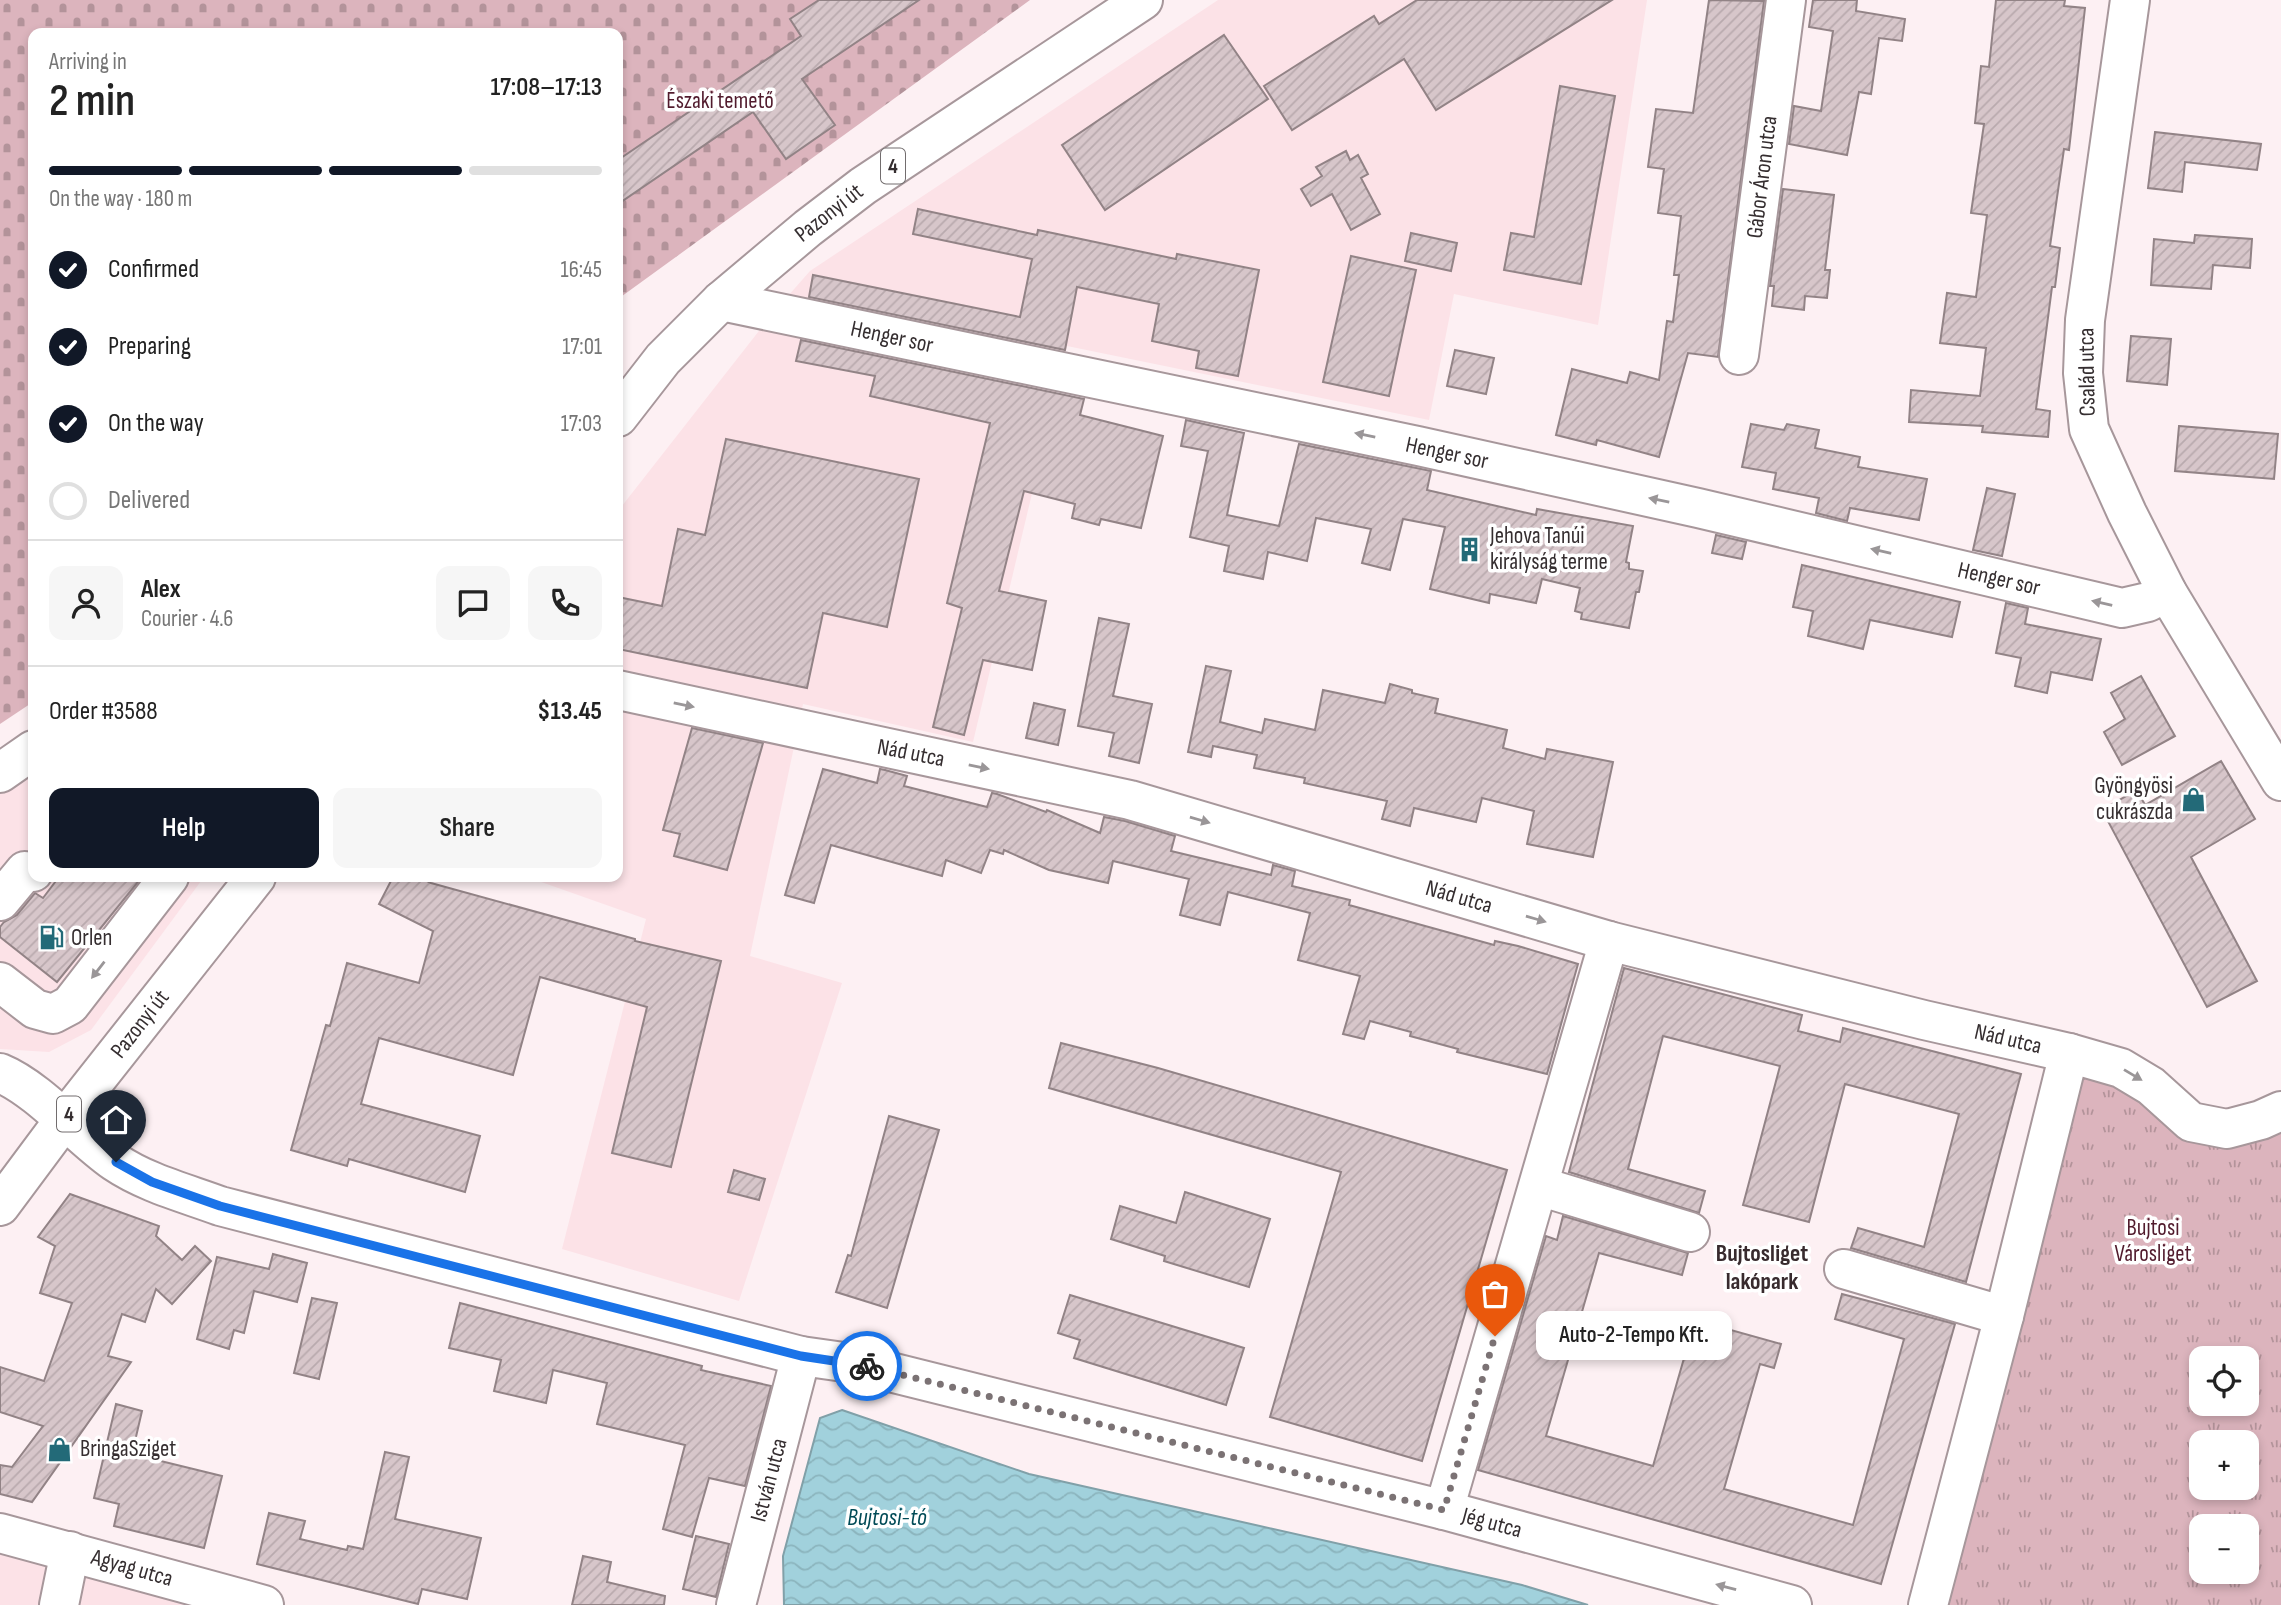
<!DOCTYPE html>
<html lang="en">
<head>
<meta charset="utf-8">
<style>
	:root { --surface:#fff; --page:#f6f6f6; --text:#222; --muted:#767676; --line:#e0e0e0; --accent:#111827 }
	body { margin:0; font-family:"Sofia Sans Condensed",sans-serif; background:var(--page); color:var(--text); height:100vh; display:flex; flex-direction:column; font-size:26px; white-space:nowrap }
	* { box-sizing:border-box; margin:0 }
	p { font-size:23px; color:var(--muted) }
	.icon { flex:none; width:38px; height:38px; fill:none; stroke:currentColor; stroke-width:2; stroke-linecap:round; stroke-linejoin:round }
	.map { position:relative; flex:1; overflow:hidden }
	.details { position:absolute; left:28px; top:28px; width:595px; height:854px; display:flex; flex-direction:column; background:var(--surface); border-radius:14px; box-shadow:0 4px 10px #0003 }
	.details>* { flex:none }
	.tools { position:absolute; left:2189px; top:1346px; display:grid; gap:14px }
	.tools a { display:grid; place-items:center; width:70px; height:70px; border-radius:14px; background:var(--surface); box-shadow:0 4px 10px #0003; font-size:35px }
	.pin { position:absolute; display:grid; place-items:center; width:60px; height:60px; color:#fff; margin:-72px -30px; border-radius:50% 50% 50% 0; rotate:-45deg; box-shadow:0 0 7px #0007 }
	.pin .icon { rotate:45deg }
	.courier { position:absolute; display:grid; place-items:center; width:70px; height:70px; margin:-35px; border:5px solid #1a73e8; border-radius:50%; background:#fff; color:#222; box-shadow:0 2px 9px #0007 }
	.bubble { position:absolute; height:49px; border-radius:14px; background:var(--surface); box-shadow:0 4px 10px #0003; font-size:23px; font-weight:600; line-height:49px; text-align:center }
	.head em { font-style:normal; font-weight:600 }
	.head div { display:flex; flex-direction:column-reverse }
	.head { display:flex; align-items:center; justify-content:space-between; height:119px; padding:0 21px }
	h1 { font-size:46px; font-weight:600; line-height:52px }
	.bar { display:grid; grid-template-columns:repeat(4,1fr); gap:10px 7px; align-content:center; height:84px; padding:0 21px }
	.bar i { height:9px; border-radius:5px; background:var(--line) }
	.bar .current { background:var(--accent) }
	.bar p { grid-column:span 4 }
	.line { display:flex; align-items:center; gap:18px; padding:0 21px; border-top:2px solid var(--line) }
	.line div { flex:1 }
	.round { display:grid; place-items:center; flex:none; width:74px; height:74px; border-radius:14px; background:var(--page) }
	ol { padding:0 21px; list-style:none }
	li { display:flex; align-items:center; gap:21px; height:77px }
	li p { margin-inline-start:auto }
	li .icon { padding:7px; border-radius:50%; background:var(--accent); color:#fff; stroke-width:4 }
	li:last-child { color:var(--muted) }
	li i { width:38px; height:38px; border:4px solid var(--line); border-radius:50% }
	.cta { display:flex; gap:14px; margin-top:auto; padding:14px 21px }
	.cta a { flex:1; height:80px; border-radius:14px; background:var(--accent); color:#fff; font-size:28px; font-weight:600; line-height:80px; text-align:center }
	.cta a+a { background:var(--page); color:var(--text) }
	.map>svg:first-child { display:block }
</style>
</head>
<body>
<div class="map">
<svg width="2281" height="1605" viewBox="0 0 2281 1605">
	<defs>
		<pattern id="grass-tufts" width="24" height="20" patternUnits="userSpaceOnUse" patternTransform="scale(1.75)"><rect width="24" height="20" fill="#dcb4bd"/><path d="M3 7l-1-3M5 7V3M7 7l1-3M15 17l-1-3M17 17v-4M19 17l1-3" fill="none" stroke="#b3939a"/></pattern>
		<pattern id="cemetery-stones" width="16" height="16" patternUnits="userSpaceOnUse" patternTransform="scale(1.75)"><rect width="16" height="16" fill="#dcb4bd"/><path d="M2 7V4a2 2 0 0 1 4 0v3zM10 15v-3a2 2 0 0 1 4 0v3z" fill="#b3939a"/></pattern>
		<pattern id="water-waves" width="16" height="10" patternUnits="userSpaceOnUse" patternTransform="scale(1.75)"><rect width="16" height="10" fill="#a1d1dc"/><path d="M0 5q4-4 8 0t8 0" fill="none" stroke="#8bb4bd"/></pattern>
		<pattern id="building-hatch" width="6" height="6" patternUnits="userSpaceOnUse" patternTransform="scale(1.75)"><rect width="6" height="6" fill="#d7c6ca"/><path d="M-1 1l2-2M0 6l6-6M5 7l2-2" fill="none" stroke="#b9aaae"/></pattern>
	</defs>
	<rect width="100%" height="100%" fill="#fdf0f3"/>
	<!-- built -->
	<g fill="#fce2e7">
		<path d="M1218,0H1647L1598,325L1454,294L1429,420L1067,346L973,742L803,704L750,956L842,983L739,1301L562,1249L646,919L527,877H618V511L773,313L810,271Z"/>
		<path d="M33,770V877H204L91,1030L49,1052L0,1049V794Z"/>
		<path d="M0,1545L219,1605H0Z"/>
	</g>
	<!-- grass -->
	<path fill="url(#grass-tufts)" fill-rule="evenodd" d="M2069,1053L2191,1122L2281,1111V1605H1928ZM2202,1358H2247V1404H2202ZM2202,1442H2247V1488H2202ZM2202,1526H2247V1572H2202Z"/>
	<!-- cemetery -->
	<path fill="url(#cemetery-stones)" d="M0,0H1030L618,299V33H33V702L0,724Z"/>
	<!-- water -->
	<path fill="url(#water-waves)" stroke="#81a0a8" stroke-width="2" d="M842,1410L1029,1474L1522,1585L1588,1605H784L783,1556L820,1418Z"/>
	<!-- building -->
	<g fill="url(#building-hatch)" stroke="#928386" stroke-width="2">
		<path d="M819,0H919L802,79L835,125L786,159L753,112L618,204V160L801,36L790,19Z"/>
		<path d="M1417,0H1612L1436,110L1404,59L1292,130L1264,86L1374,16L1379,24Z"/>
		<path d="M1709,0L1764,1L1718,357L1688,353L1659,457L1597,440L1596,445L1556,435L1572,369L1627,383L1630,372L1659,380L1667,321L1673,322L1679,275H1674L1681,216L1658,213L1664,169L1648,167L1656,109L1693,113Z"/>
		<path d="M1813,0H1857L1856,11L1905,19L1902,41L1879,38L1871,94L1859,92L1847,155L1789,144L1794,106L1821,111L1833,31L1809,27Z"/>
		<path d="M1996,0H2065L2064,6L2085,8L2069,150L2064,149L2050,246L2060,248L2055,287H2052L2036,409L2050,411L2048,437L1982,432L1983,426L1909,422L1911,390L1980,396L1986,348L1940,343L1947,293L1976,297L1987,215L1971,213L1984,124L1975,123L1981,66L1989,67Z"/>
		<path d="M1224,35L1268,99L1105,210L1062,145Z"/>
		<path d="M1560,86L1615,96L1581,284L1504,270L1511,233L1534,237Z"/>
		<path d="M2155,132L2261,144L2257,170L2185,162L2182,192L2148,188Z"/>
		<path d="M1346,151L1350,160L1358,155L1368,174L1361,178L1380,214L1351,230L1332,194L1311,206L1301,189L1322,176L1316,167Z"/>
		<path d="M1783,189L1834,195L1825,270H1830L1827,298L1805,296L1804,310L1772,306L1774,286H1770Z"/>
		<path d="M918,209L1037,235L1038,230L1176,259L1177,254L1259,270L1238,376L1196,368L1199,351L1152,341L1159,304L1077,287L1065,350L809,297L813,275L1020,317L1032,259L913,234Z"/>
		<path d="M1411,233L1457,243L1451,271L1405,261Z"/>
		<path d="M2195,235L2252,239L2250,268L2213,265L2211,289L2151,285L2154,239L2194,243Z"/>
		<path d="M1351,256L1416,270L1389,396L1323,382Z"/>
		<path d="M2131,336L2171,339L2167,385L2127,381Z"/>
		<path d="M801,340L1084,399L1080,415L1163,436L1141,528L1101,519L1099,525L1072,518L1075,504L1024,491L999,591L1046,601L1032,670L983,660L964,735L933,727L962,608L947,603L990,423L870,396L875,376L796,361Z"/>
		<path d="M1455,350L1494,358L1486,394L1447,386Z"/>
		<path d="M1186,420L1244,433L1227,515L1279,526L1299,444L1431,471L1427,490L1536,515L1537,509L1633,526L1626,562L1629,563V569L1643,571L1639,592H1636L1629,628L1581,619L1582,613L1575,611L1580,588L1542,579L1536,603L1490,594L1489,603L1430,589L1445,527L1403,519L1390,570L1362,563L1371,529L1316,518L1307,561L1268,552L1263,579L1224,571L1229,546L1190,537L1208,451L1181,446Z"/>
		<path d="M1751,424L1784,430L1787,424L1819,430L1815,448L1860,457L1858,467L1927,479L1919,520L1850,508L1847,521L1816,513L1819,498L1773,489L1776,473L1742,467Z"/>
		<path d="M2179,426L2278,434L2274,479L2175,471Z"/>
		<path d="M726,439L919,479L887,627L823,613L807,688L618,649V597L662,606L678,529L705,535Z"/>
		<path d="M1987,488L2015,494L2002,556L1973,550Z"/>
		<path d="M1716,535L1746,542L1742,559L1712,553Z"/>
		<path d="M1802,565L1960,602L1952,637L1870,620L1863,649L1808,636L1813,611L1793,607Z"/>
		<path d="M2006,603L2028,608L2025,624L2101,639L2092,680L2051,672L2047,693L2015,686L2021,658L1996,653Z"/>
		<path d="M1099,618L1129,624L1113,696L1152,704L1139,763L1109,756L1114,733L1078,726Z"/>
		<path d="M1206,666L1231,671L1220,722L1262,733L1265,719L1315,730L1323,690L1385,703L1390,684L1412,690V693L1438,699L1435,713L1507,730L1503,748L1545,759L1547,749L1613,762L1593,857L1527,844L1534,811L1482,798L1476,822L1414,808L1410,826L1382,819L1387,801L1304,783L1305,778L1254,768L1257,755L1213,746L1211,757L1188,752Z"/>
		<path d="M2141,676L2175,736L2122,765L2104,732L2125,719L2111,693Z"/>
		<path d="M1034,703L1065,710L1058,745L1026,738Z"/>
		<path d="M692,728L763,743L727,870L674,856L680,834L663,830Z"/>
		<path d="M2221,761L2255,819L2191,857L2257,981L2207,1007L2102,810L2137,790L2145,805Z"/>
		<path d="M823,769L877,783L880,769L885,770L907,776L904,786L987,807L992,793L997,794L1046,812L1047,810L1100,833L1104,817L1125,821L1175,836L1171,851L1271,875L1273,865L1295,871L1292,886L1350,900L1349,905L1494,945L1495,941L1518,946L1578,964L1547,1074L1457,1052L1458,1049L1410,1036L1411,1032L1370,1021L1364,1039L1343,1034L1360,976L1298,960L1310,913L1228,892L1220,925L1180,915L1189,879L1113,861L1108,883L1049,870L1004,850L1003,854L990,850L981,873L946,860L942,876L831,845L814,903L785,895Z"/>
		<path d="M59,877H142L57,982L0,937V927L4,922L17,915L35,893L43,898Z"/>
		<path d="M393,877H419L431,883L635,939V941L721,961L671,1167L612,1153L647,1007L540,977L513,1075L379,1038L361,1104L480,1136L465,1192L349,1159L347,1166L291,1150L326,1025L330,1026L347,963L419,983L433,931L379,904Z"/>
		<path d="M1624,968L1802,1015L1798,1031L1840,1042L1843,1028L2021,1074L1966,1282L1851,1248L1858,1228L1924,1247L1959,1114L1845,1084L1809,1222L1743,1205L1780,1066L1663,1036L1628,1169L1705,1191L1699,1213L1569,1172Z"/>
		<path d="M1061,1043L1158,1068L1507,1170L1422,1461L1270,1417L1341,1172L1049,1088Z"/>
		<path d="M889,1116L939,1130L887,1308L836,1292L848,1255L851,1256Z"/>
		<path d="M734,1170L765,1179L759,1200L728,1192Z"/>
		<path d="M1185,1192L1270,1219L1249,1287L1164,1261L1165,1256L1111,1239L1120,1206L1176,1223Z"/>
		<path d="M70,1194L159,1226L156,1236L182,1260L195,1246L211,1261L172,1304L156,1289L145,1322L122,1314L108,1356L131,1362L32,1502L0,1494V1465L12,1467L43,1426L0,1412V1367L44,1381L72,1303L40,1293L55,1246L38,1237Z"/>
		<path d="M1563,1216L1688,1253L1682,1275L1599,1253L1546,1436L1653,1466L1695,1320L1781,1344L1774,1368L1760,1364L1724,1489L1853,1525L1904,1339L1835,1319L1842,1294L1955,1324L1881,1584L1478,1470L1546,1236L1557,1240Z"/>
		<path d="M273,1254L307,1263L297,1302L254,1291L244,1333L234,1330L229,1349L197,1339L217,1257L269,1269Z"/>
		<path d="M1070,1295L1244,1348L1226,1405L1074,1358L1080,1340L1058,1333Z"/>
		<path d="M312,1298L337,1303L319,1379L294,1373Z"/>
		<path d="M460,1303L702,1366L701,1370L771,1386L745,1486L709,1478L692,1537L663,1529L685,1445L597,1424L607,1383L553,1370L546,1403L494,1391L501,1360L449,1348Z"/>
		<path d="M116,1404L142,1411L132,1454L222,1476L204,1548L114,1526L119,1504L94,1498Z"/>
		<path d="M385,1452L409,1457L395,1519L481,1538L467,1599L422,1589L418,1604L257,1564L269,1513L305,1521L300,1539L347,1550L348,1546L363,1549Z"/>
		<path d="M696,1536L729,1544L716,1597L683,1589Z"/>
		<path d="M583,1556L611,1562L607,1582L665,1596L664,1605H572Z"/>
	</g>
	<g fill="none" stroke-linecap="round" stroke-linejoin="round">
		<defs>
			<g id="minor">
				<path d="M2130,0L2085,320L2083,373L2089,429L2127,513L2167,592L2281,781"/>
				<path d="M721,301L1418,446L1698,508L2122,608L2148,602L2167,592"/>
				<path d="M1739,355L1786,0"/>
				<path d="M618,690L1130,800L1609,941L1924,1020L2069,1053L2121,1068L2151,1086L2191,1122L2227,1129L2261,1120L2281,1111"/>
				<path d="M0,773L33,750"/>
				<path d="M0,901L25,871L33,872"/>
				<path d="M0,982L35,1009L53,1014L70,1005L169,877"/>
				<path d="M0,1073C39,1089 79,1137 115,1162C146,1183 185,1193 220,1206L801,1356L858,1364L1444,1510L1792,1605"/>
				<path d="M1539,1186L1690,1232"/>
				<path d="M1844,1269L2004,1316"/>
				<path d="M1444,1510L1609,941"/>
				<path d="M0,1533L264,1605"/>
				<path d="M59,1605L70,1551"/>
				<path d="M736,1605L801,1356"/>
				<path d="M1928,1605L2004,1316L2069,1053"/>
			</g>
			<g id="major">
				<path d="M618,417L663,359L721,301L808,228L863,186L1143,0"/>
				<path d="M0,1206L64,1120L256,877"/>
			</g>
		</defs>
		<!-- minor casing -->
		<use href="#minor" stroke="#a7979b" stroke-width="42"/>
		<!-- major casing -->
		<use href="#major" stroke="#a7979b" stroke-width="42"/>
		<!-- minor -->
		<use href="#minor" stroke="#fff" stroke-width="38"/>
		<!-- major -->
		<use href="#major" stroke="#fff" stroke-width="38"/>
	</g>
	<!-- one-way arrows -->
	<defs><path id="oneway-solid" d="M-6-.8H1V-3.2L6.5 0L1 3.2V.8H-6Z" transform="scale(1.75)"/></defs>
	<g fill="#9a9698">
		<use href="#oneway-solid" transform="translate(1365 435) rotate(-168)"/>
		<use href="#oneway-solid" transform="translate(1659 500) rotate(-168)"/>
		<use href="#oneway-solid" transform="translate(1881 551) rotate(-167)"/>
		<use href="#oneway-solid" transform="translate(2102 603) rotate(-167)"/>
		<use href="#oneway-solid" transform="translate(684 705) rotate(12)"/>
		<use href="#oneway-solid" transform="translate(979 767) rotate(12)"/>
		<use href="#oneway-solid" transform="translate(1200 820) rotate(16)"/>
		<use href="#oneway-solid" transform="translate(1536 919) rotate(16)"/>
		<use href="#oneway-solid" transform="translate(98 970) rotate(128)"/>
		<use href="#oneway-solid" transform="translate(2133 1075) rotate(31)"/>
		<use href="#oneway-solid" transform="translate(1726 1587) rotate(-165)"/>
	</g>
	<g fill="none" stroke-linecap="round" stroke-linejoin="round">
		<!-- done -->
		<path stroke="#7b7274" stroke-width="7" stroke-dasharray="0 12.6" d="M867,1366L1444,1510L1495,1336"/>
		<!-- route -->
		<path stroke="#1a73e8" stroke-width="9" d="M116,1162L152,1182L220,1206L801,1356L867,1366"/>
	</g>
	<!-- icons -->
	<defs>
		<symbol id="building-bare" viewBox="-9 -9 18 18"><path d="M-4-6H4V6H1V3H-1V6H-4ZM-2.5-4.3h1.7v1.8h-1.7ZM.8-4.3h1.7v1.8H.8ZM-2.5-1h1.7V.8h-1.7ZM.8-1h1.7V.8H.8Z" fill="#236a78" stroke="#fff" stroke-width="2.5" paint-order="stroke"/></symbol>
		<symbol id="shop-bare" viewBox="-9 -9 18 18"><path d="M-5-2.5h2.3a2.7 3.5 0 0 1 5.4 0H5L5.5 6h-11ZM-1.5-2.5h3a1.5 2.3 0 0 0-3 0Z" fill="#236a78" stroke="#fff" stroke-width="2.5" paint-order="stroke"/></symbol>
		<symbol id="fuel-bare" viewBox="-9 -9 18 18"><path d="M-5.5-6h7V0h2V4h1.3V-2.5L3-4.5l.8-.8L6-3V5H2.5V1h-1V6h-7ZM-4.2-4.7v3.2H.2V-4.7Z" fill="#236a78" stroke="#fff" stroke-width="2.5" paint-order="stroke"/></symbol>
	</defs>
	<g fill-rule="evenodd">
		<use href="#building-bare" x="1452" y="532" width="35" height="35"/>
		<use href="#shop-bare" x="2176" y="782" width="35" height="35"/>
		<use href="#fuel-bare" x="34" y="920" width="35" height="35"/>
		<use href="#shop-bare" x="42" y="1432" width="35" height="35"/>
	</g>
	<g text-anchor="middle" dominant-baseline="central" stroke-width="7" stroke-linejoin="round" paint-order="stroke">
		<!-- shield labels -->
		<g fill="#fff" stroke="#726d6e" stroke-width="2">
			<rect x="881" y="148.5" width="24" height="35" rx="5"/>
			<rect x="57" y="1096.5" width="24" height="35" rx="5"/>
		</g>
		<g font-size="21" font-weight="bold" fill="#352e30">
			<text x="893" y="166">4</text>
			<text x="69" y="1114">4</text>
		</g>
		<!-- park labels -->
		<g font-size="23" fill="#511b2d" stroke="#fff">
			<text x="720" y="101">Északi temető</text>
			<text x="2153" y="1228">Bujtosi<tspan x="2153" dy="26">Városliget</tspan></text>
		</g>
		<!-- street labels -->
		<g font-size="23" fill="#352e30" stroke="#fff">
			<text transform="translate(1762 177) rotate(-83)">Gábor Áron utca</text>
			<text transform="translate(829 213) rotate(-38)">Pazonyi út</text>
			<text transform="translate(892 337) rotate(12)">Henger sor</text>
			<text transform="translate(2087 372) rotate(-91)">Család utca</text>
			<text transform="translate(1447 453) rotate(12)">Henger sor</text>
			<text transform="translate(1999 579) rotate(13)">Henger sor</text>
			<text transform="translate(911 753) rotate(11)">Nád utca</text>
			<text transform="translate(1459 897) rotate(16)">Nád utca</text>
			<text transform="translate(140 1024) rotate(-52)">Pazonyi út</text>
			<text transform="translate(2008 1039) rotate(13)">Nád utca</text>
			<text transform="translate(769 1480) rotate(-75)">István utca</text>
			<text transform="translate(1492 1523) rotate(15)">Jég utca</text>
			<text transform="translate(132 1568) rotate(16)">Agyag utca</text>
		</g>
		<!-- poi labels -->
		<g font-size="23" fill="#352e30" stroke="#fff" text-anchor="start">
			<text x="1490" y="536">Jehova Tanúi<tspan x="1490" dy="26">királyság terme</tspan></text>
			<text x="2173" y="786" text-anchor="end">Gyöngyösi<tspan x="2173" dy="26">cukrászda</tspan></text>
			<text x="71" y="938">Orlen</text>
			<text x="80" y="1449">BringaSziget</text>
		</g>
		<!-- neighbourhood labels -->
		<g font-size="24" font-weight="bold" fill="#382b2e" stroke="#fff">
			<text x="1762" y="1253">Bujtosliget<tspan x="1762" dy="28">lakópark</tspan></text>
		</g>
		<!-- water labels -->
		<g font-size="24" font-style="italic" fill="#004a56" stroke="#fff">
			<text x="887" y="1517">Bujtosi-tó</text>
		</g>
	</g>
</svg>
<div class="tools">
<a><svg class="icon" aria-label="locate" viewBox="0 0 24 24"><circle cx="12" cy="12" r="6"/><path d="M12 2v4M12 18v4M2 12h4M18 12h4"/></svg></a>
<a>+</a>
<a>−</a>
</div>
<div class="pin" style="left:1495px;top:1336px;background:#ea580c"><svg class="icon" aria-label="bag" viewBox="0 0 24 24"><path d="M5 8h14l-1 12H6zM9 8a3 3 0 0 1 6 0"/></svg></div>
<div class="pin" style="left:116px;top:1162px;background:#1f2937"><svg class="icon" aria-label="home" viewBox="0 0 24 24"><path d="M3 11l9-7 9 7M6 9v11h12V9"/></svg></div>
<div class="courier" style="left:867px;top:1366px"><svg class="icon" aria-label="bike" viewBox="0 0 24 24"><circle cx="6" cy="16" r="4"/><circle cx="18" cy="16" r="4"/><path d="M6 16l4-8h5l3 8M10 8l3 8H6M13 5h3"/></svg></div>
<div class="bubble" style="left:1536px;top:1311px;width:196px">Auto-2-Tempo Kft.</div>
<section class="details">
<div class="head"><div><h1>2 min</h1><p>Arriving in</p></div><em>17:08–17:13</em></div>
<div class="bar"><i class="current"></i><i class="current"></i><i class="current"></i><i></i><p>On the way · 180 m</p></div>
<ol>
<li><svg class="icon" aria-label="check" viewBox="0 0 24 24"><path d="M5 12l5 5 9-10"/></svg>Confirmed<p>16:45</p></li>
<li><svg class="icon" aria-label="check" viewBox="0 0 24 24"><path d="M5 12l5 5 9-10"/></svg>Preparing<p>17:01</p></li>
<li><svg class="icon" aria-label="check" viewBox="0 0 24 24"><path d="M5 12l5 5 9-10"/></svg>On the way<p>17:03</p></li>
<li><i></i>Delivered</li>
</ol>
<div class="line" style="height:126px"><a class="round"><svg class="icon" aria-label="person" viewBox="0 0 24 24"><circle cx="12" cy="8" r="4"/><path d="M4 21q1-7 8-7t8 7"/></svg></a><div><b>Alex</b><p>Courier · 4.6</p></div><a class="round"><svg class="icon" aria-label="chat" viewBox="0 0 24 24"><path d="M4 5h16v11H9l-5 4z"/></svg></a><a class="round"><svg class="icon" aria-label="phone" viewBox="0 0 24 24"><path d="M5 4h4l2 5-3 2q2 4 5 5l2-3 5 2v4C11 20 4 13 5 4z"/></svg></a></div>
<div class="line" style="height:91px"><div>Order #3588</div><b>$13.45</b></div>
<div class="cta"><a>Help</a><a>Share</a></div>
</section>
</div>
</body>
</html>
